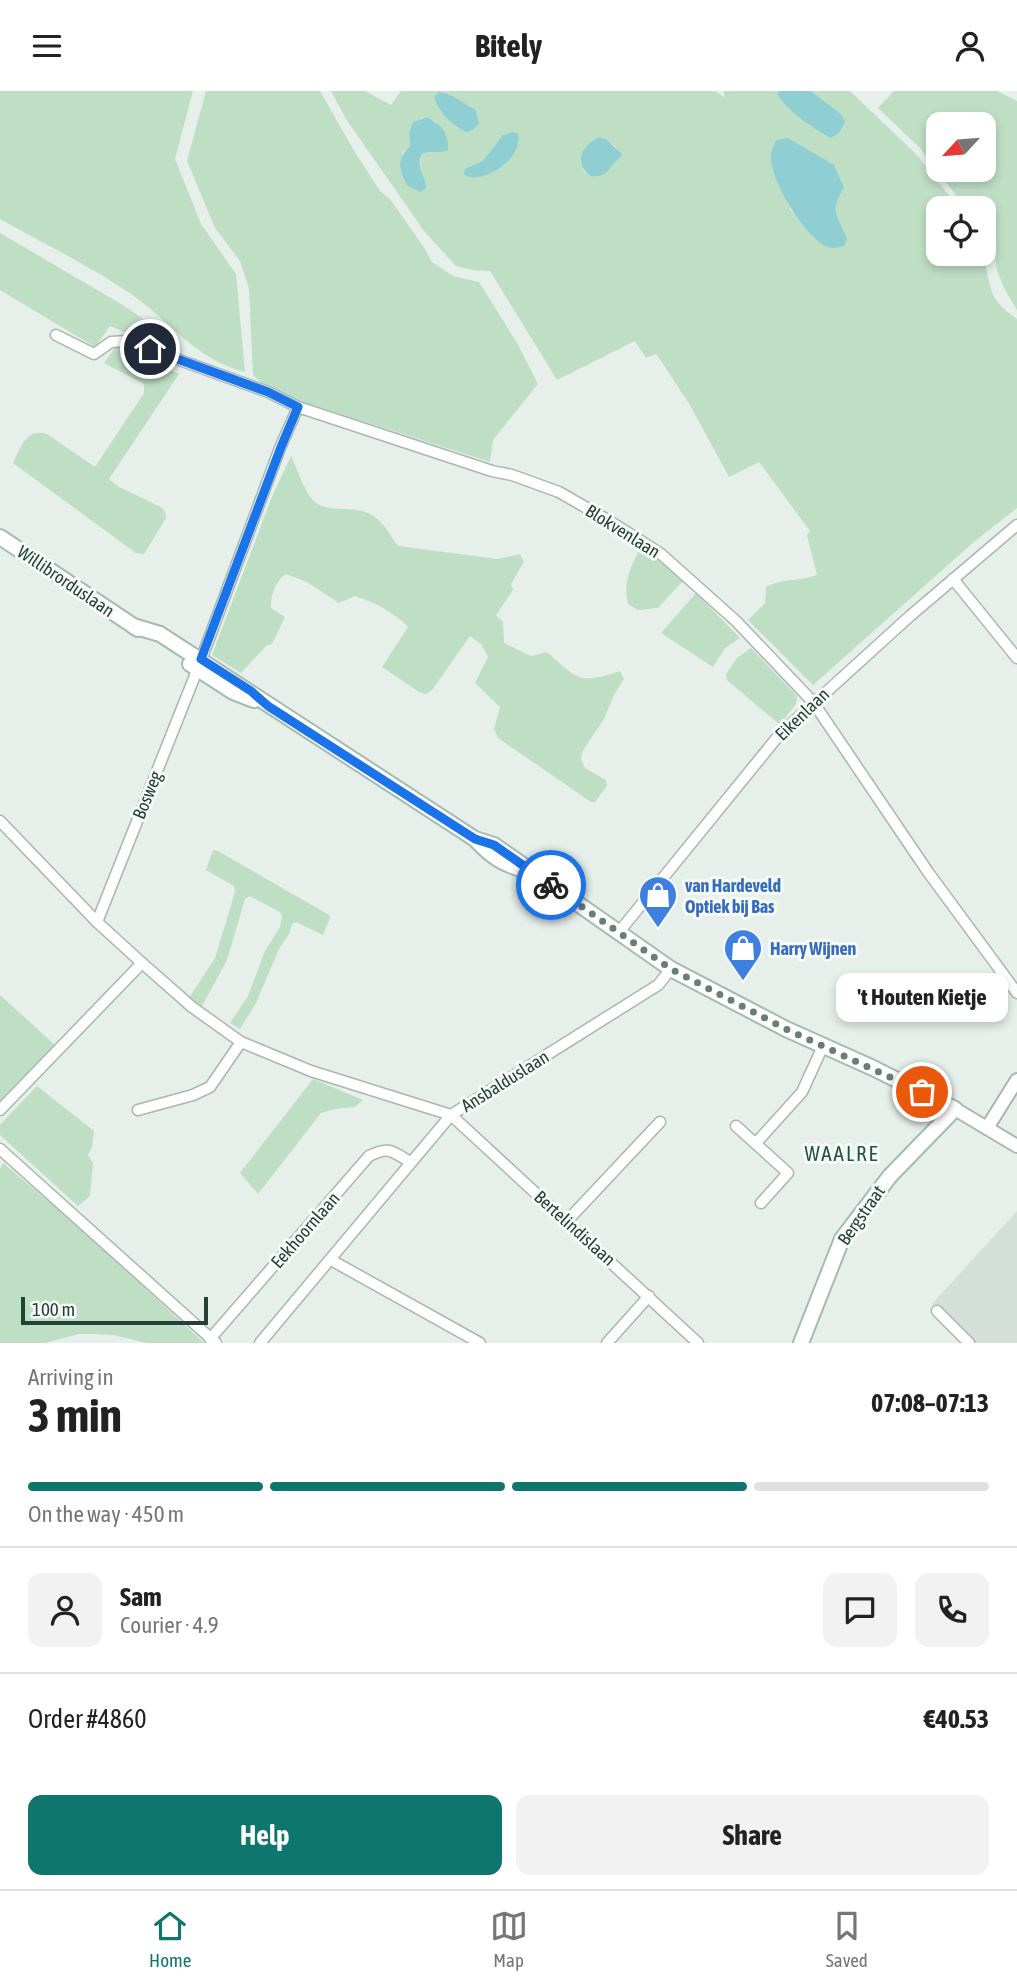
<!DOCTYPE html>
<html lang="en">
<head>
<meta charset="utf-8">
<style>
	:root { --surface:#fff; --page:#f2f2f2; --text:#222; --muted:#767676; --line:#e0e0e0; --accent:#0f766e }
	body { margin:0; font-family:"Asap Condensed",sans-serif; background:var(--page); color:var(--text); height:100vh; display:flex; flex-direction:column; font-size:26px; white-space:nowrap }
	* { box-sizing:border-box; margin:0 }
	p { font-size:23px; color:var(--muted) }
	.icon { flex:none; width:38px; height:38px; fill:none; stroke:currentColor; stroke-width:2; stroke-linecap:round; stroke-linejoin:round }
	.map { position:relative; height:1252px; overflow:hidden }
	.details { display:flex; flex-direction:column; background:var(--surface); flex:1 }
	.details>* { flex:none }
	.needle { width:46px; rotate:244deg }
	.fabs { position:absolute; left:926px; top:21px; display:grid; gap:14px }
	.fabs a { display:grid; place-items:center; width:70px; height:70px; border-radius:14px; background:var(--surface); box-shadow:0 4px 10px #0003; font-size:35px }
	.scale { position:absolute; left:21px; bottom:18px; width:187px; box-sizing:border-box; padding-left:7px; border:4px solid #244137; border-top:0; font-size:19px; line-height:24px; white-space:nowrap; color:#244137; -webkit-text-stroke:5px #f7fbf8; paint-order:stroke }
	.pin { position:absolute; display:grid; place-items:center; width:60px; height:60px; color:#fff; margin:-30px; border:4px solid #fff; border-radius:50%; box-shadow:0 2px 7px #0007 }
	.courier { position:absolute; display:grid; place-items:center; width:70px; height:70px; margin:-35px; border:5px solid #1a73e8; border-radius:50%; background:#fff; color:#222; box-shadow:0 2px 9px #0007 }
	.bubble { position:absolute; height:49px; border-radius:14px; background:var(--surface); box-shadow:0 4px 10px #0003; font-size:23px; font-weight:700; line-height:49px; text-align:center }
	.head em { font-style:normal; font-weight:700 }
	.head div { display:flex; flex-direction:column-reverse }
	.head { display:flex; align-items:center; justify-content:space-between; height:119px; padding:0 28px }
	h1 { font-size:46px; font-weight:700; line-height:52px }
	.bar { display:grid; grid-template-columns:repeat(4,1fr); gap:10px 7px; align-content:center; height:84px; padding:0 28px }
	.bar i { height:9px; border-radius:5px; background:var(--line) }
	.bar .current { background:var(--accent) }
	.bar p { grid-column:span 4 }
	.line { display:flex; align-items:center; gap:18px; padding:0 28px; border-top:2px solid var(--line) }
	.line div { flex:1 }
	.round { display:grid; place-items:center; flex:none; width:74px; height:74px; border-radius:14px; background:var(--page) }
	.primary-button { display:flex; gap:14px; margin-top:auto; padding:14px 28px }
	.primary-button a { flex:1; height:80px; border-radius:14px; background:var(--accent); color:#fff; font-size:28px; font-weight:700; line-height:80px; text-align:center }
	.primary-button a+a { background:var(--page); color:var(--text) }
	header { display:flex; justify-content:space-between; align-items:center; height:91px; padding:0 28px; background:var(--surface); font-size:32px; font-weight:700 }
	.tab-bar { display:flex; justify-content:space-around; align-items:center; height:98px; border-top:2px solid var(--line); background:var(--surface); font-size:19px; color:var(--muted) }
	.tab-bar a { display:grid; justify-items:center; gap:4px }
	.tab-bar .current { color:var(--accent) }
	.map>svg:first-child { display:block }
</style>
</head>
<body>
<header><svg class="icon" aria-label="menu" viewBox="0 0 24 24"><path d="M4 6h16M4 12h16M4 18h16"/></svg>Bitely<svg class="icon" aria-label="person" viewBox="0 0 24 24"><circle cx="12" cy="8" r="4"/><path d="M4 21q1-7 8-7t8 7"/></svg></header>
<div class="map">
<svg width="1017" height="1252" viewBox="0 0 1017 1252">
	<rect width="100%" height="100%" fill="#e6efea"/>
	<!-- built -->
	<path fill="#d4dfd9" d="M1017,1120V1252H969L932,1213Z"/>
	<!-- green -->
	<g fill="#bfdfc5" fill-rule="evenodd">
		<path d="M0,0H193L175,68L201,133L236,183L245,281C196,269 170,230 131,203C90,175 43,152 0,128Z"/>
		<path d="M206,0H320L353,58L380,100L390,108L423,155L432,171L453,185L479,191L517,252L538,293L493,349L490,371L272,301L253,284L249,198L240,170L215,137L187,70Z"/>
		<path d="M331,0H365L391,14L401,0H715L724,6V0H779V4L811,36L841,23L811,0H850L916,63L959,117H938V163H983C992,196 985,206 1017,228V417L976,449L813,594L748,529L765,512L766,496C783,487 797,491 817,484L807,444L810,440L759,371L729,386L690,314L659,267L656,263L646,267L635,250L557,289L490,180L472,179L456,175L424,140L346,28ZM439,1C453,2 462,12 475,18L457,37L450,27ZM427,26L437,31L448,58C440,63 431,59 422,63L419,78L426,93L402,62L410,55L409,41L421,27ZM601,46L615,55L621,66L590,85L584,80L580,70ZM841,101L837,106L825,155L789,117Z"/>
		<path d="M894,0H997L1017,10V219L1005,199L997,180L995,164L984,143V117H966L919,56L878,17ZM938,33H984V79H938Z"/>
		<path d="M0,142L121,213L154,235L186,267L110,235L95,256L0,199Z"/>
		<path d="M116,255L179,283L109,388L119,396L161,416L165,421L166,427L144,463L136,462L13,372C21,356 26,337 47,343L95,376L144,302V293L104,272Z"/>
		<path d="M291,365C297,377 305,403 314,410C328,423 350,414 368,422C382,428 389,443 398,455L498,468L520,463L524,471L511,493L513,499L496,524L503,531L504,552L531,565L547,561C578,588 578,594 620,580L624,588L614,604L604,628L582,661L581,668L585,677L606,689L607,695L595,711H591L498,647L494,638L500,616L475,592L488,566L481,553L470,545L432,599L426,603L419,601L382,576L408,536C394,521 374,511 355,505L339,512L307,491L286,483C276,489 270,506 271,517L285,526L272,553L267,554L241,582L212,564L271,408Z"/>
		<path d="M642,454L683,490L658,517L638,519L628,513C623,489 631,475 642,454Z"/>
		<path d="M696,502L740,547L725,557L713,576L661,542Z"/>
		<path d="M751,557L797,605L796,613L780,634L727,589L726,583L737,567Z"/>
		<path d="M213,759L218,760L329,824L330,827L323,844L296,831L292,833L289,843L279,858L256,912L240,938L230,932L248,905L265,860L280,836L282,826L280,821L250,805L245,808L227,869L202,915L189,907L215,867L235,801L234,795L206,779Z"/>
		<path d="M0,904L56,955L0,1014Z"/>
		<path d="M313,988L363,1009L355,1016L335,1018L321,1022L258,1103L240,1082Z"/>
		<path d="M37,995L94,1040L92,1056L88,1064L93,1072L90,1105L78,1115L0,1044V1034Z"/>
		<path d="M3,1072L81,1138L204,1252H146L114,1244L95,1243H79L45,1252H0V1078Z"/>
	</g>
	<!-- water -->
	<g fill="#8fcfd3">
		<path d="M779,0H811L841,23L845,31L839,42L831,47C814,38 788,21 778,4Z"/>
		<path d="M439,1C453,2 462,12 475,18L479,32L473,39L467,41C453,36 438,20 434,6Z"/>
		<path d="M427,26C441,33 449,42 448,59C440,63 431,59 422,63C415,80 426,82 426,97L420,101L408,95C399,80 396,68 410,55L409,41L413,31Z"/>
		<path d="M513,41L518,42C525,69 478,96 464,83L465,78L483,70L503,44Z"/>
		<path d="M600,46L607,49L622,63L621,66C608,74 611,87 590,85C573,71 582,53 600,46Z"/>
		<path d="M788,47L834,74L844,96C829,122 837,122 847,148L844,155C837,157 829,158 823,154C803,141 770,90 771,65C771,60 774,54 776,49Z"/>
	</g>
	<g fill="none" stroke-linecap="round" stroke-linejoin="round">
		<defs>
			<g id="minor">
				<path d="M56,244L94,263L111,251L127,250L268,301L298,316L492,380L512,384L559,401L611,431L661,463L736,530L813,611L928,781L1017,902"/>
				<path d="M953,488L1017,567"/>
				<path d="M0,730L97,831L142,872L192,916L241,951L311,980L451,1024L658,894L671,878"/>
				<path d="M97,831L198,577L280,357L298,316"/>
				<path d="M619,841L780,643L910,525L1017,434"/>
				<path d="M0,1019L142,872"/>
				<path d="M138,1019L193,1004L210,996L241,951"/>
				<path d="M736,1035L788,1082L761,1112"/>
				<path d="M756,1052L802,1001L823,955"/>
				<path d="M0,1058L216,1252"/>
				<path d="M567,1130L660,1031"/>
				<path d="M331,1169L480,1252"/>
				<path d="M937,1220L969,1252"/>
				<path d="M210,1248L369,1065C389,1055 392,1060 410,1071"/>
				<path d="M260,1252L451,1024L698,1252"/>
				<path d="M607,1252L649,1205"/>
			</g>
			<g id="tertiary">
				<path d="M955,1018L1017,1055"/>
				<path d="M987,1037L1017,989"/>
			</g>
			<g id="secondary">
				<path d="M0,446L138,538"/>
				<path d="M133,535L160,543L475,748L494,754L671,878L786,938L873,977L955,1018L890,1085L842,1148L801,1252"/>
				<path d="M190,573L233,601L254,609"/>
				<path d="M477,750C492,766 503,773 524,779"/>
			</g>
		</defs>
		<!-- minor casing -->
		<use href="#minor" stroke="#a8b7b1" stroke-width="13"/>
		<!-- tertiary casing -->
		<use href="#tertiary" stroke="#a8b7b1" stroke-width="16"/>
		<!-- secondary casing -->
		<use href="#secondary" stroke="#a4bbb1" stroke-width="18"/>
		<!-- minor -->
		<use href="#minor" stroke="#fff" stroke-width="10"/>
		<!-- tertiary -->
		<use href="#tertiary" stroke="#fff" stroke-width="12"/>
		<!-- secondary -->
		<use href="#secondary" stroke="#fff" stroke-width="14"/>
	</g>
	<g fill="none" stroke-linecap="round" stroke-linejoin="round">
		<!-- done -->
		<path stroke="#687e76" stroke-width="7" stroke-dasharray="0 12.6" d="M551,794L671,878L786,938L922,1001"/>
		<!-- route -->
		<path stroke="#1a73e8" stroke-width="9" d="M150,258L268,301L298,316L281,356L201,568L251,600L268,615L475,748L494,754L551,794"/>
	</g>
	<!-- icons -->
	<defs>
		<symbol id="shop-pin" viewBox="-11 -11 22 30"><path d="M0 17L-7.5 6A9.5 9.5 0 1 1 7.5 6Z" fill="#3f7fe0" stroke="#f7fbf8"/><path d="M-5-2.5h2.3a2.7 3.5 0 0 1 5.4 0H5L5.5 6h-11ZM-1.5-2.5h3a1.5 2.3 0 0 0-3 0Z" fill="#fff"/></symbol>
	</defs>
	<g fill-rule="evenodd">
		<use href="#shop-pin" x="636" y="782" width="44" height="60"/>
		<use href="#shop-pin" x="721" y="835" width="44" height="60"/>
	</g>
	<g text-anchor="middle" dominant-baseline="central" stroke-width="6" stroke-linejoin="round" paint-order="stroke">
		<!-- street labels -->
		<g font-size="18" fill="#244137" stroke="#f7fbf8">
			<text transform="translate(623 440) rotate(32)">Blokvenlaan</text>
			<text transform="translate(66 490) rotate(34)">Willibrorduslaan</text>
			<text transform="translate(802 623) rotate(-44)">Eikenlaan</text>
			<text transform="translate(147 704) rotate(-68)">Bosweg</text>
			<text transform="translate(505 990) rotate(-32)">Ansbalduslaan</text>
			<text transform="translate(861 1124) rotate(-55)">Bergstraat</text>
			<text transform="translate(575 1137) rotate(42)">Bertelindislaan</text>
			<text transform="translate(305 1139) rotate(-49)">Eekhoornlaan</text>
		</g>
		<!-- shop labels -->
		<g font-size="18" font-weight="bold" fill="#366cbe" stroke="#f7fbf8" text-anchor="start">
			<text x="685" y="794">van Hardeveld<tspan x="685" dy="21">Optiek bij Bas</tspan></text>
			<text x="770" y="857">Harry Wijnen</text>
		</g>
		<!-- quarter labels -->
		<g font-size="21" letter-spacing="2" fill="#205442" stroke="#f7fbf8">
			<text x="842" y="1062">WAALRE</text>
		</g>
	</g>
</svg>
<div class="fabs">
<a><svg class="needle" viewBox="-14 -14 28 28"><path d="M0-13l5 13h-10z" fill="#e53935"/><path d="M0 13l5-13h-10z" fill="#767676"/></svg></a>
<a><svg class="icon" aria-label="locate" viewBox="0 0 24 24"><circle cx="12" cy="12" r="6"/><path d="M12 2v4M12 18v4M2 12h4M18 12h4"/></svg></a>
</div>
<div class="scale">100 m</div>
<div class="pin" style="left:922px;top:1001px;background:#ea580c"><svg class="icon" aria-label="bag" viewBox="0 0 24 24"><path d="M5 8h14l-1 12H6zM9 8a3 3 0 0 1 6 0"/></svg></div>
<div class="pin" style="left:150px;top:258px;background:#1f2937"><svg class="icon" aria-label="home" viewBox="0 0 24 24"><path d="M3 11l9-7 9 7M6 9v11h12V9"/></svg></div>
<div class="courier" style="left:551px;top:794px"><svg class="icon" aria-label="bike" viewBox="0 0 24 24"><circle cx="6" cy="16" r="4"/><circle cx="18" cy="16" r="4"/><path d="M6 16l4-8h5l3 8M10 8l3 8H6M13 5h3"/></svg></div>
<div class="bubble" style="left:836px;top:882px;width:172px">'t Houten Kietje</div>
</div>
<section class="details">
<div class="head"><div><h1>3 min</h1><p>Arriving in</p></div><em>07:08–07:13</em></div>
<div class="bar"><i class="current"></i><i class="current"></i><i class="current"></i><i></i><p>On the way · 450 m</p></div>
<div class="line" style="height:126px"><a class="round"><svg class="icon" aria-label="person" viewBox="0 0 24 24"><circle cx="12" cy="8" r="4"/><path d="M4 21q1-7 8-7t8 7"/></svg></a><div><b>Sam</b><p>Courier · 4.9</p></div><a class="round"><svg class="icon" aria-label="chat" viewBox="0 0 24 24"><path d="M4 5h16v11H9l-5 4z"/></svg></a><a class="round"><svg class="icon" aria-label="phone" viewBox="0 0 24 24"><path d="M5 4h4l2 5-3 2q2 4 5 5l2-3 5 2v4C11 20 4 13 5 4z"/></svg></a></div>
<div class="line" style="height:91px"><div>Order #4860</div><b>€40.53</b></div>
<div class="primary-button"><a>Help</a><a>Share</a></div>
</section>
<nav class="tab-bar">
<a class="current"><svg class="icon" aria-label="home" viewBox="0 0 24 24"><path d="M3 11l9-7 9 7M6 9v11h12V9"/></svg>Home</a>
<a><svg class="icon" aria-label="map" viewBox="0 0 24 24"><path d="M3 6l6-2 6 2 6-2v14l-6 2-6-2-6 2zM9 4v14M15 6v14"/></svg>Map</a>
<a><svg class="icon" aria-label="saved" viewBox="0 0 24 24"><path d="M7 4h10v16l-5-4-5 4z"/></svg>Saved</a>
</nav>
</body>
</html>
